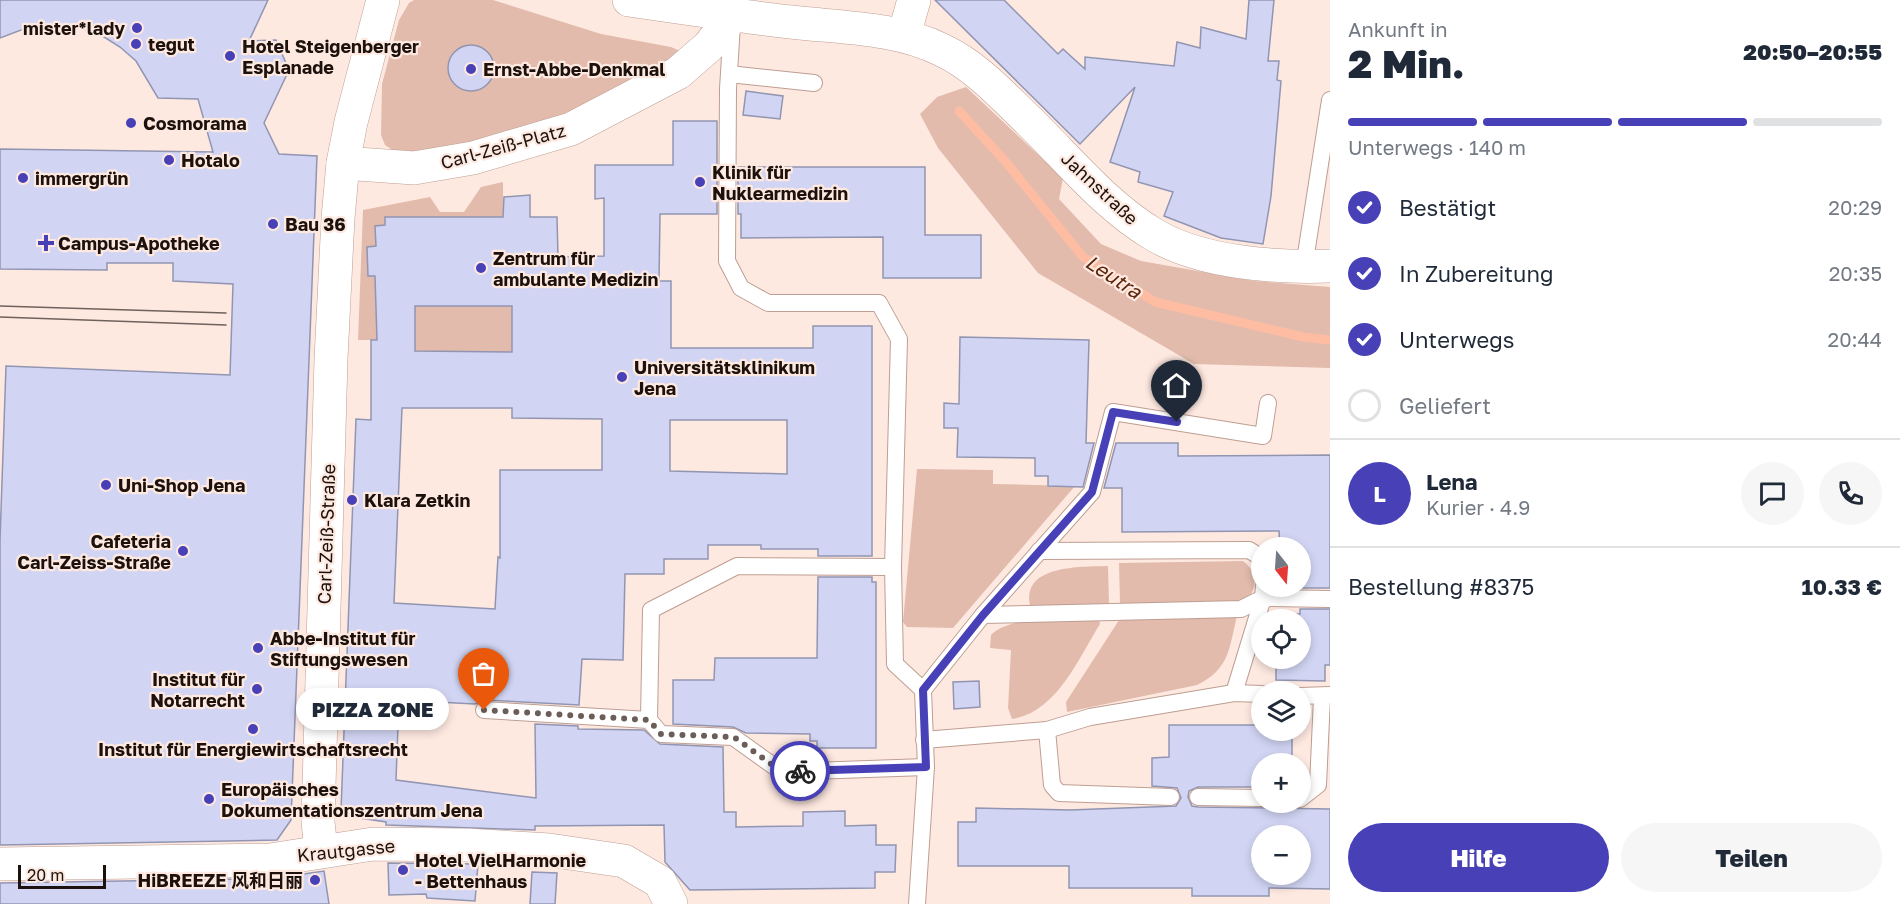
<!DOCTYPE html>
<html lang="de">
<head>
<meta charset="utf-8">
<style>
	:root { --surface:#fff; --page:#f6f6f7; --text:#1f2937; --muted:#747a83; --line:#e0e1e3; --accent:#4740b6 }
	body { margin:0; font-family:"Golos Text","Noto Sans SC",sans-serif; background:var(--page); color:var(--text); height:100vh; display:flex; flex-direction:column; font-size:22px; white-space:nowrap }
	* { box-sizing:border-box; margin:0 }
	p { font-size:20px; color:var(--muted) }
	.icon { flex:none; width:33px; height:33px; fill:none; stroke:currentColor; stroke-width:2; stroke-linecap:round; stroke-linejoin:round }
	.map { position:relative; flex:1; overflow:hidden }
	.sheet { display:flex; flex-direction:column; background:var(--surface); width:570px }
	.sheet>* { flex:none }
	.needle { width:39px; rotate:163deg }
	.fabs { position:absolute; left:1251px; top:537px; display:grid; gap:12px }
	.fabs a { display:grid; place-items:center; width:60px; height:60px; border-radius:50%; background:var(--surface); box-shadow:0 3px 9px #0003; font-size:30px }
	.scale { position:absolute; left:18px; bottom:15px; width:88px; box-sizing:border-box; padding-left:6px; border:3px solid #1c110c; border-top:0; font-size:16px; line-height:21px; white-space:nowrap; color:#1c110c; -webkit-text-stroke:4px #fee9e1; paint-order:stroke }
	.pin { position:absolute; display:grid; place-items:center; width:51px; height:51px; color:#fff; margin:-62px -26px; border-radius:50% 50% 50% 0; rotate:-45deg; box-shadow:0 0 6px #0007 }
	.pin .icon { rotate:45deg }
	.courier { position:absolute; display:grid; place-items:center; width:60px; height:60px; margin:-30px; border:4px solid #4740b6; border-radius:50%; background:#fff; color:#222; box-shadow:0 2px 8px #0007 }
	.bubble { position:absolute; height:42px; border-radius:21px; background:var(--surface); box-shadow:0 3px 9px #0003; font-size:20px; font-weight:800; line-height:42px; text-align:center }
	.headline em { font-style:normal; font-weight:800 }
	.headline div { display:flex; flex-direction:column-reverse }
	.headline { display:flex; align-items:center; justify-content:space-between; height:102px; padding:0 18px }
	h1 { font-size:39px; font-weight:800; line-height:45px }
	.bar { display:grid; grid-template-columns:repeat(4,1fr); gap:9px 6px; align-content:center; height:72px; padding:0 18px }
	.bar i { height:8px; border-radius:4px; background:var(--line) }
	.bar .on { background:var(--accent) }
	.bar p { grid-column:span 4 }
	.line { display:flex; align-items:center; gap:15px; padding:0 18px; border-top:2px solid var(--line) }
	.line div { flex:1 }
	.round { display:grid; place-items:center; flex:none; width:63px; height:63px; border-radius:32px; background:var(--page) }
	ol { padding:0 18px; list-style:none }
	li { display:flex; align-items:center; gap:18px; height:66px }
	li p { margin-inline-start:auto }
	li .icon { padding:6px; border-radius:50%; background:var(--accent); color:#fff; stroke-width:4 }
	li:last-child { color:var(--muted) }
	li i { width:33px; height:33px; border:3px solid var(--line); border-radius:50% }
	.action { display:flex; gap:12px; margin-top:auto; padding:12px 18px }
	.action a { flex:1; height:69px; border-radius:36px; background:var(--accent); color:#fff; font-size:24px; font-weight:800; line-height:69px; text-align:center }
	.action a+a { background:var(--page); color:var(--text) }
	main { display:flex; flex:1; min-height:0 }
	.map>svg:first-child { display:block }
</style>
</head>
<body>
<main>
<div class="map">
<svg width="1330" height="904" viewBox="0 0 1330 904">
	<rect width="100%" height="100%" fill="#fee9e1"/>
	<!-- green -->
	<g fill="#e2bbac">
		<path d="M414,0H493L601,34L671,47L678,50V56L598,102L464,148L397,153L385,145L381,135L382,84L399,20L409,3Z"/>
		<path d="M966,87L1063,178L1059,199L1101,244L1141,261L1254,281L1330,287V368L1194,364L1038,273L938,148L920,114L937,97Z"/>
		<path d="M503,182V217H386L385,225L375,226L376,246L367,247L368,276H375V297L385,306H512V352L415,351V340H358L363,210L430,197L440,212H464L481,187Z"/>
		<path d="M917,469L993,470V484L1075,486L953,628L907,627L903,622Z"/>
		<path d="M1243,561C1259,573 1258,590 1244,602L1120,604L1119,563Z"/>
		<path d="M1108,566L1109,605L1031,609C1018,564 1081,567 1108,566Z"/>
		<path d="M1237,616C1229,648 1230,669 1197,685L1067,712L1066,702L1121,617Z"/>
		<path d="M1099,618L1100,624C1078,659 1057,712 1012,719L1008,708L1011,650L990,648L991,635C1010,615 1072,619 1099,618Z"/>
	</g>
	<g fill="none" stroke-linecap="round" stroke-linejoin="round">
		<!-- stream -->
		<path stroke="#febda3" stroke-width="9" d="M959,111L1005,161L1083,257L1155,302L1303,337L1330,340"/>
	</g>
	<!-- building -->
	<g fill="#d1d5f3" stroke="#9195b1" stroke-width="1.5" fill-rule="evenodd">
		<path d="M0,0H268L249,41L276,40L289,70L264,123L279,154L317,156L291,820L277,840L0,845V540L6,366L230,375L233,284L173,281V263H107V270L0,269V149L213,152L198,99L158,98L136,61L120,47L101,35L80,28L59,25L29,27L0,38Z"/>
		<path d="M935,0H1004L1058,54L1063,49L1085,69V57L1174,66L1177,42L1200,48L1201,27L1246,39L1249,0H1274L1268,61H1279L1277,80L1281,81L1271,196L1263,244L1221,238L1164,216L1173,192L1138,182L1140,172L1110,162L1135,87L1080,144Z"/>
		<circle cx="471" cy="68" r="23"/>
		<path d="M746,91L783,96L780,119L743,115Z"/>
		<path d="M673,121H717V214H660L659,281H671V348H813V326H872V556H818V549H761V545H708V559H664V574H625L623,660L582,659L579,705L485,700L475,704L399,700L396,780L536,798L535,724L578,726V729L644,730L660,744L723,747L724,812H736V827L803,826V812L845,811V826L876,825V845H896L895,872H875V888L690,890L665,862L664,825L535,826V830L386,825V822L353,817L341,810L356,419L371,420V340H377L375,276H368L367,247L376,246L375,226L385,225V217H503L504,197L530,195V217H557L558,257L604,256V198L595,199V165H673ZM415,306H512V352L415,351ZM402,408H512V418L602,419V470H500V558L498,557L495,609L394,603ZM670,420H787V474L670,471Z"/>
		<path d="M738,167H925V235H981V278H883V237L741,238V214H738Z"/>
		<path d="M960,337L1089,340L1086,443H1094L1083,487L1048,486V476H1035V458L957,457L958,428H944V403L959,404Z"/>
		<path d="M1116,443H1178V456L1330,455V588H1300V548H1280L1279,531L1122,532V488H1104Z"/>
		<path d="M818,577H872V582H876V748H817V741H810V734L746,733L733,727L673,724V680H714L715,658H817Z"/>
		<path d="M1300,609H1330V665H1325V681L1276,680V658H1300V620H1277V614H1300Z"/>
		<path d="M979,681L980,707L954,709L953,682Z"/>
		<path d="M1169,725H1262V730H1292V764H1262V787H1198L1189,791L1188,797L1192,806L1198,807L1330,809V889L1269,888V896H1192V888H1069V866H958V822H976V808L1070,810L1176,806L1181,798L1177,788L1152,786V758L1169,757ZM1262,836H1300V874H1262Z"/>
		<path d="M388,863L478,864L475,901L427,898L426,894L389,895Z"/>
		<path d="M324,871L329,904H0V883L244,879L241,883Z"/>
		<path d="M532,872L557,873L555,904H530Z"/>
	</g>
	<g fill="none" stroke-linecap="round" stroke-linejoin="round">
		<defs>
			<g id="lane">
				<path d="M732,24L728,89L727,261L741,288L768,303H879L899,339L893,567L895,664L923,690L926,767L917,904"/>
				<path d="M729,74L814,83"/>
				<path d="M1304,267L1330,100"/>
				<path d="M1039,551L1249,550L1262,558"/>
				<path d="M983,615L1241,609L1263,598L1330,599"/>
				<path d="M923,690L983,615L1092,492L1113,412L1263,436L1268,403"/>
				<path d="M1234,693L1263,598L1264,586"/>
				<path d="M1300,696L1330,695"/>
				<path d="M484,710L649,720L661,734L733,737L782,772L926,767"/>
				<path d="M649,720L651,610L737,566L893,567"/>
				<path d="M1047,730L1052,785L1059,793L1171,797"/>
				<path d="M924,740L1047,730L1090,717L1234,693L1262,694"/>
				<path d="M1198,797L1262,798"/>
				<path d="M1300,799L1318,785L1322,697"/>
			</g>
			<g id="street">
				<path d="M629,0C683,8 737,16 791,22C842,28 895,27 942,50C976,66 1002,95 1029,121C1068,159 1106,206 1153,234C1200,263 1277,268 1330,266"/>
				<path d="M904,35L914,0"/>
				<path d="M343,163L414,168L473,158L571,129L678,73L709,46L733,15"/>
				<path d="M321,850L318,822L331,359L338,218L343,163L351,122L383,0"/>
				<path d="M0,864L270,860L373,844L467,845L549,850L624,861L660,882L671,904"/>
			</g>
		</defs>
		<!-- lane casing -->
		<use href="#lane" stroke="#be9e92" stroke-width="18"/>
		<!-- street casing -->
		<use href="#street" stroke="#be9e92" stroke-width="34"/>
		<!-- lane -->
		<use href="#lane" stroke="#fff" stroke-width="16"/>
		<!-- street -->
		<use href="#street" stroke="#fff" stroke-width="33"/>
		<!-- tram -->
		<g stroke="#6f615b" stroke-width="1.5">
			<path d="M0,306L226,313"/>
			<path d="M0,317L226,325"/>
		</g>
	</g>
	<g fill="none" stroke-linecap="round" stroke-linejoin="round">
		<!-- done -->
		<path stroke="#6b5d57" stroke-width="6" stroke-dasharray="0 10.8" d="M484,710L649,720L661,734L734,737L782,772L800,771"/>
		<!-- route -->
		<path stroke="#4740b6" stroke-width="8" d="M800,771L926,767L923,690L983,615L1092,492L1113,412L1177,422"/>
	</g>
	<!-- markers -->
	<g fill="#4740b6" stroke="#fee9e1" stroke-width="2">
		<circle cx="137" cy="28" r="6"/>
		<circle cx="136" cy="44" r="6"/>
		<circle cx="230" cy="56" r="6"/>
		<circle cx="471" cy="69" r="6"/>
		<circle cx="131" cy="123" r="6"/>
		<circle cx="169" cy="160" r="6"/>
		<circle cx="23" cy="178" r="6"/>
		<circle cx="700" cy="182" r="6"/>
		<circle cx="273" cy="224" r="6"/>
		<path d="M43 234h6v6h6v6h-6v6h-6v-6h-6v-6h6z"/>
		<circle cx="481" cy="268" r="6"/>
		<circle cx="622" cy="377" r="6"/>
		<circle cx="106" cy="485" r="6"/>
		<circle cx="352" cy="500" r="6"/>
		<circle cx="183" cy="551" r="6"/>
		<circle cx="258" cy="648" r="6"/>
		<circle cx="257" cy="689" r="6"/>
		<circle cx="253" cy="729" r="6"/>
		<circle cx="209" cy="799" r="6"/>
		<circle cx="403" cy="870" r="6"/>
		<circle cx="315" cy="880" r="6"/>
	</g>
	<g text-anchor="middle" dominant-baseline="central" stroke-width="4.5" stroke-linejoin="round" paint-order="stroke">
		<!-- poi labels -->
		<g font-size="18" font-weight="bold" fill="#1c110c" stroke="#fee9e1" text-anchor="start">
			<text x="125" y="28" text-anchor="end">mister*lady</text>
			<text x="148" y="44">tegut</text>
			<text x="242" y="46">Hotel Steigenberger<tspan x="242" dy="21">Esplanade</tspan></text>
			<text x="483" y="69">Ernst-Abbe-Denkmal</text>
			<text x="143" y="123">Cosmorama</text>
			<text x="181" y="160">Hotalo</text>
			<text x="712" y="172">Klinik für<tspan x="712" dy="21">Nuklearmedizin</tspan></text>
			<text x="35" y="178">immergrün</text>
			<text x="285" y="224">Bau 36</text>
			<text x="58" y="243">Campus-Apotheke</text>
			<text x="493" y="258">Zentrum für<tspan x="493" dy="21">ambulante Medizin</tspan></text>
			<text x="634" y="367">Universitätsklinikum<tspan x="634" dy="21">Jena</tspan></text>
			<text x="118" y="485">Uni-Shop Jena</text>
			<text x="364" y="500">Klara Zetkin</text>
			<text x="171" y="541" text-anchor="end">Cafeteria<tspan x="171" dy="21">Carl-Zeiss-Straße</tspan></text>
			<text x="270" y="638">Abbe-Institut für<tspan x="270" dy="21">Stiftungswesen</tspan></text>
			<text x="245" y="679" text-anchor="end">Institut für<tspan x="245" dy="21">Notarrecht</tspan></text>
			<text x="253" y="749" text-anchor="middle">Institut für Energiewirtschaftsrecht</text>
			<text x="221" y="789">Europäisches<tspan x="221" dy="21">Dokumentationszentrum Jena</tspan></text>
			<text x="415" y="860">Hotel VielHarmonie<tspan x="415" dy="21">- Bettenhaus</tspan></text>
			<text x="303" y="880" text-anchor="end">HiBREEZE 风和日丽</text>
		</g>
		<!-- street labels -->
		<g font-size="18" fill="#1c110c" stroke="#fee9e1">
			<text transform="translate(503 146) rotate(-15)">Carl-Zeiß-Platz</text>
			<text transform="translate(1100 188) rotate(43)">Jahnstraße</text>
			<text transform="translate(326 534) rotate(-88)">Carl-Zeiß-Straße</text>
			<text transform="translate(346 850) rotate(-6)">Krautgasse</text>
		</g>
		<!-- water labels -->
		<g font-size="20" font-style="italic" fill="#5c2409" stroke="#fee9e1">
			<text transform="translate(1114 276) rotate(33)">Leutra</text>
		</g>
	</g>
</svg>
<div class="fabs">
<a><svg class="needle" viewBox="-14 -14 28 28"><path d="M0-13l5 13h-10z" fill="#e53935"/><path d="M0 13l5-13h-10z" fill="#747a83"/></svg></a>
<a><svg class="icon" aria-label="locate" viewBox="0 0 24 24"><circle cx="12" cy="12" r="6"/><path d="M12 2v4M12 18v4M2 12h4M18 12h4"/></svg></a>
<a><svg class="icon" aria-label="layers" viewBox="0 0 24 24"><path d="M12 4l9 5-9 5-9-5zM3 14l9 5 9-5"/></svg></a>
<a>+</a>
<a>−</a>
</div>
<div class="scale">20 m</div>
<div class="pin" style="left:484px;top:710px;background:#ea580c"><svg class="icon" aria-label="bag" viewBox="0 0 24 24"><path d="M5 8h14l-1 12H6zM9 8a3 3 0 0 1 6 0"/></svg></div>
<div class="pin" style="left:1177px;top:422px;background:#1f2937"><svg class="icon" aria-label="home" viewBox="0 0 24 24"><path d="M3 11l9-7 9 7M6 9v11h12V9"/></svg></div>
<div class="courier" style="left:800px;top:771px"><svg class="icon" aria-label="bike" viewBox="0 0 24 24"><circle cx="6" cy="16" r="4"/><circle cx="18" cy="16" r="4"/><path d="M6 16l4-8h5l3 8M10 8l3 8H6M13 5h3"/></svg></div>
<div class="bubble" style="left:296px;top:688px;width:153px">PIZZA ZONE</div>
</div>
<section class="sheet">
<div class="headline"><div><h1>2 Min.</h1><p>Ankunft in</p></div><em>20:50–20:55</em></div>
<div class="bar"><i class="on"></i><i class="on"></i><i class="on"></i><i></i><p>Unterwegs · 140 m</p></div>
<ol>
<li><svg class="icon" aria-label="check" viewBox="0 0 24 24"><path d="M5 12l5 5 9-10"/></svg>Bestätigt<p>20:29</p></li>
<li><svg class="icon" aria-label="check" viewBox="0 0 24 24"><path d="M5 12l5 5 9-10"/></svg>In Zubereitung<p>20:35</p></li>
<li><svg class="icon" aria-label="check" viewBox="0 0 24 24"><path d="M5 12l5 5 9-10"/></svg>Unterwegs<p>20:44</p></li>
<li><i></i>Geliefert</li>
</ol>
<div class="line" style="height:108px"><b class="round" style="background:var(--accent);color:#fff">L</b><div><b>Lena</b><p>Kurier · 4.9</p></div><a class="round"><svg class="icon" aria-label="chat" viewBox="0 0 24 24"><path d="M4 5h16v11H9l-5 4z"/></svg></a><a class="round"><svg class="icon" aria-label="phone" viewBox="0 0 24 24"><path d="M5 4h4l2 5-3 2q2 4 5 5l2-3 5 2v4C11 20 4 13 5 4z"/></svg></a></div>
<div class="line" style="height:78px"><div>Bestellung #8375</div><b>10.33 €</b></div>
<div class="action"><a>Hilfe</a><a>Teilen</a></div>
</section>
</main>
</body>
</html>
